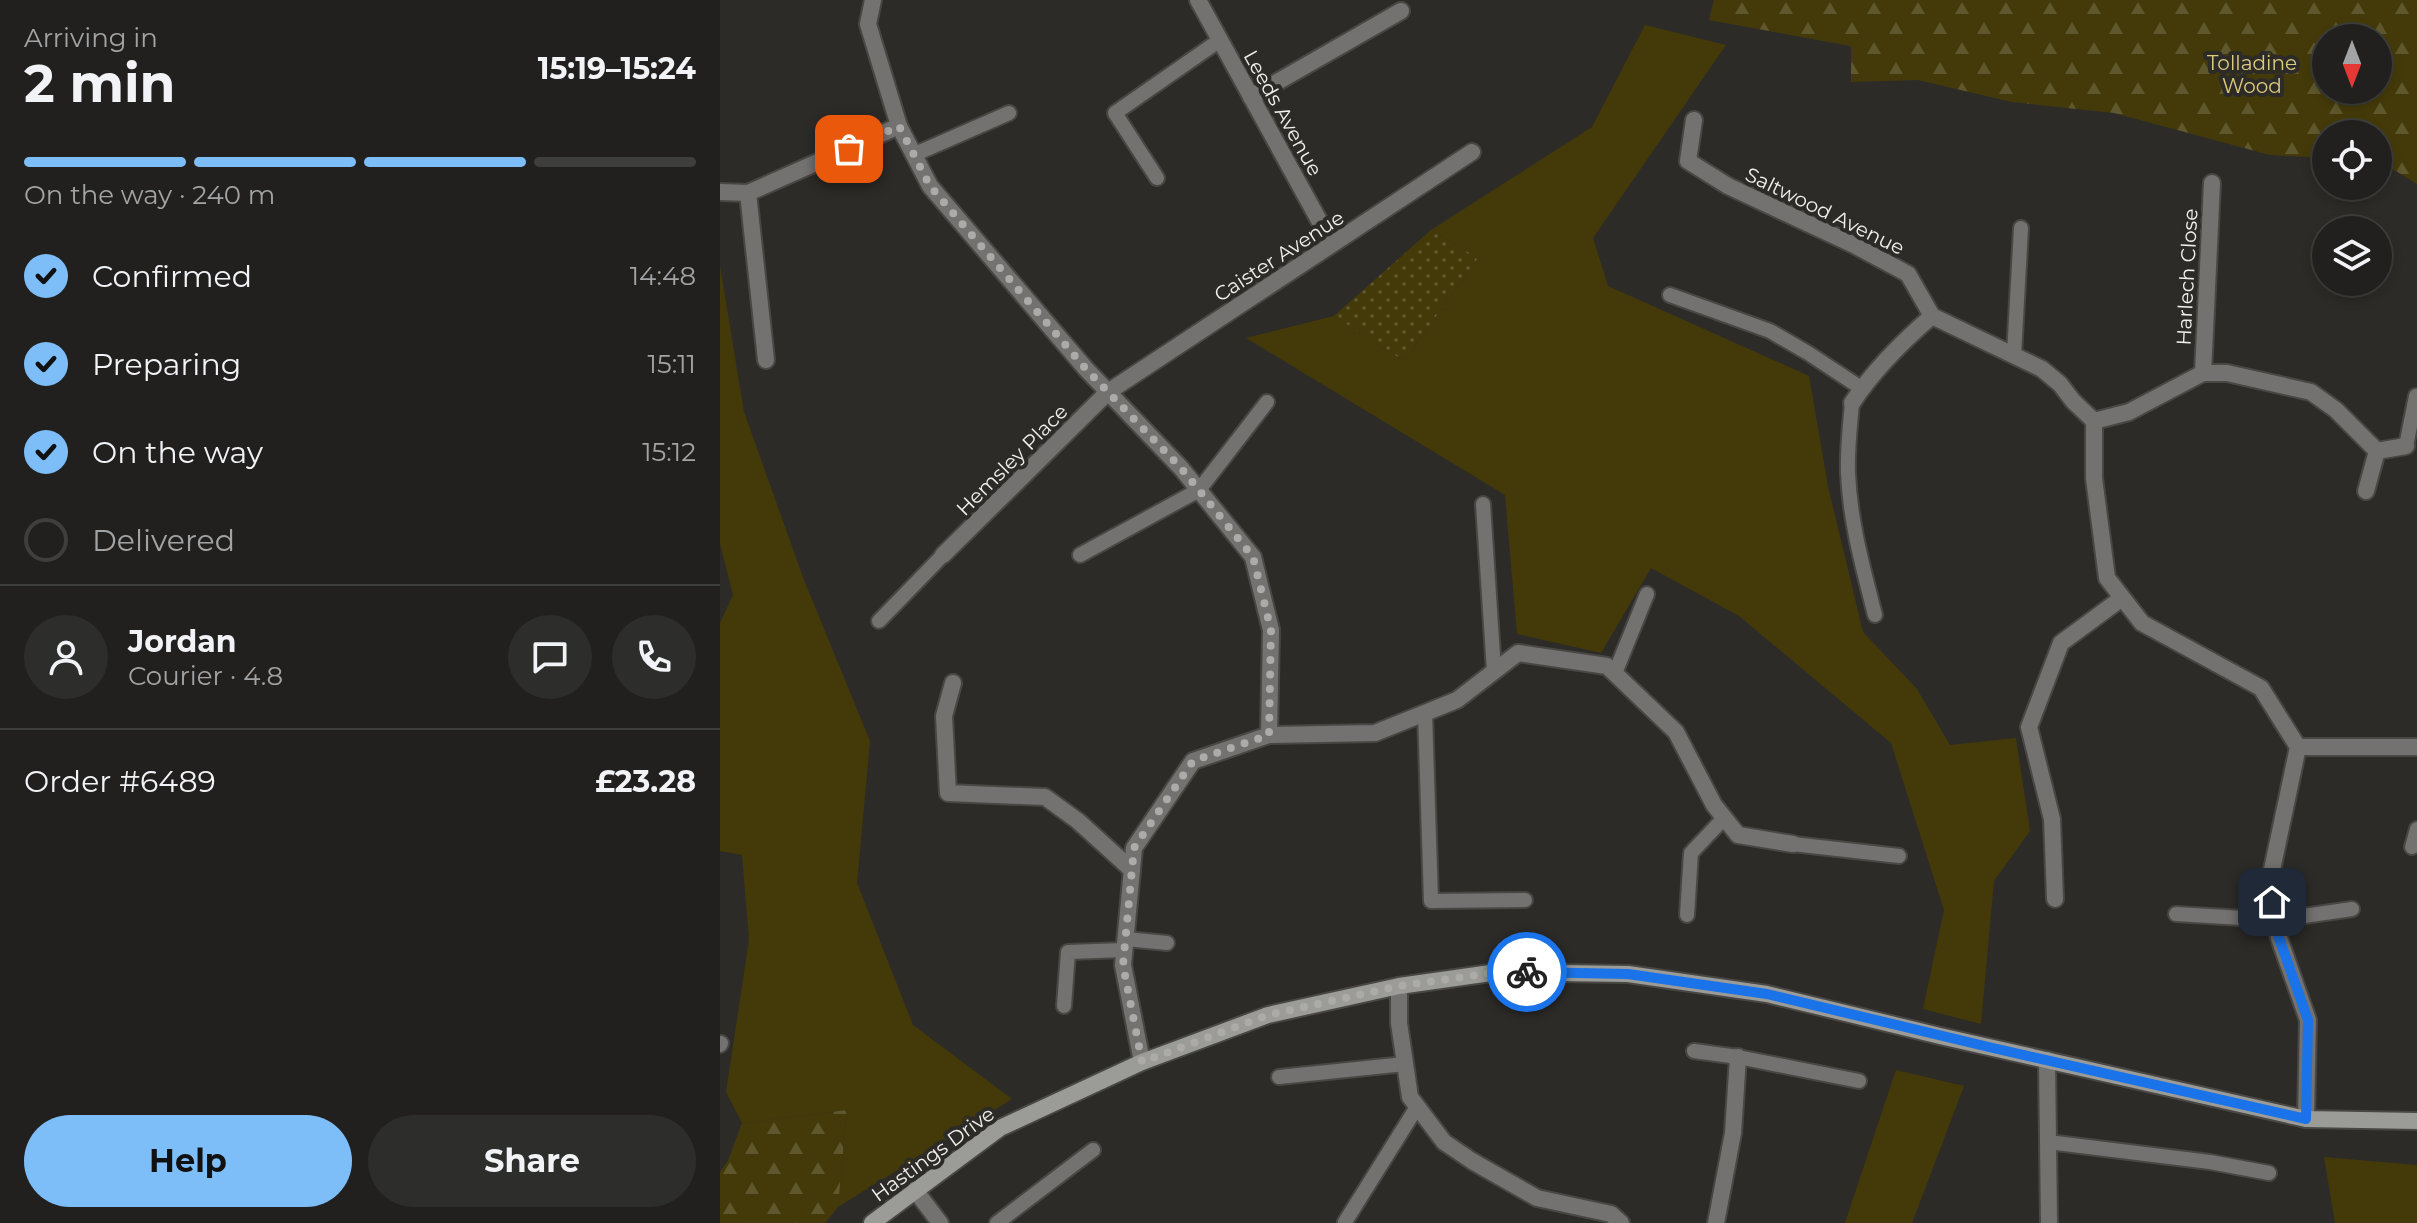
<!DOCTYPE html>
<html lang="en">
<head>
<meta charset="utf-8">
<style>
	:root { --surface:#21201e; --page:#2d2d2b; --text:#f1f3f6; --muted:#a2a3a4; --line:#3e3e3c; --accent:#7dbef9 }
	body { margin:0; font-family:Montserrat,sans-serif; background:var(--page); color:var(--text); height:100vh; display:flex; flex-direction:column; font-size:30px; white-space:nowrap }
	* { box-sizing:border-box; margin:0 }
	p { font-size:26px; color:var(--muted) }
	.icon { flex:none; width:44px; height:44px; fill:none; stroke:currentColor; stroke-width:2; stroke-linecap:round; stroke-linejoin:round }
	.map { position:relative; flex:1; overflow:hidden }
	.side { display:flex; flex-direction:column; background:var(--surface); width:720px }
	.side>* { flex:none }
	.needle { width:52px; rotate:180deg }
	.controls { position:absolute; left:1592px; top:24px; display:grid; gap:16px }
	.controls a { display:grid; place-items:center; width:80px; height:80px; border-radius:50%; background:var(--surface); box-shadow:0 4px 12px #0003,0 0 0 2px var(--line); font-size:40px }
	.pin { position:absolute; display:grid; place-items:center; width:68px; height:68px; color:#fff; margin:-34px; border-radius:16px; box-shadow:0 4px 12px #0006 }
	.courier { position:absolute; display:grid; place-items:center; width:80px; height:80px; margin:-40px; border:6px solid #1a73e8; border-radius:50%; background:#fff; color:#222; box-shadow:0 2px 10px #0007 }
	.summary em { font-style:normal; font-weight:700 }
	.summary div { display:flex; flex-direction:column-reverse }
	.summary { display:flex; align-items:center; justify-content:space-between; height:136px; padding:0 24px }
	h1 { font-size:52px; font-weight:700; line-height:60px }
	.bar { display:grid; grid-template-columns:repeat(4,1fr); gap:12px 8px; align-content:center; height:96px; padding:0 24px }
	.bar i { height:10px; border-radius:6px; background:var(--line) }
	.bar .on { background:var(--accent) }
	.bar p { grid-column:span 4 }
	.line { display:flex; align-items:center; gap:20px; padding:0 24px; border-top:2px solid var(--line) }
	.line div { flex:1 }
	.round { display:grid; place-items:center; flex:none; width:84px; height:84px; border-radius:42px; background:var(--page) }
	ol { padding:0 24px; list-style:none }
	li { display:flex; align-items:center; gap:24px; height:88px }
	li p { margin-inline-start:auto }
	li .icon { padding:8px; border-radius:50%; background:var(--accent); color:#111; stroke-width:4 }
	li:last-child { color:var(--muted) }
	li i { width:44px; height:44px; border:4px solid var(--line); border-radius:50% }
	.cta { display:flex; gap:16px; margin-top:auto; padding:16px 24px }
	.cta a { flex:1; height:92px; border-radius:48px; background:var(--accent); color:#111; font-size:32px; font-weight:700; line-height:92px; text-align:center }
	.cta a+a { background:var(--page); color:var(--text) }
	main { display:flex; flex:1; min-height:0 }
	.map>svg:first-child { display:block }
</style>
</head>
<body>
<main>
<section class="side">
<div class="summary"><div><h1>2 min</h1><p>Arriving in</p></div><em>15:19–15:24</em></div>
<div class="bar"><i class="on"></i><i class="on"></i><i class="on"></i><i></i><p>On the way · 240 m</p></div>
<ol>
<li><svg class="icon" aria-label="check" viewBox="0 0 24 24"><path d="M5 12l5 5 9-10"/></svg>Confirmed<p>14:48</p></li>
<li><svg class="icon" aria-label="check" viewBox="0 0 24 24"><path d="M5 12l5 5 9-10"/></svg>Preparing<p>15:11</p></li>
<li><svg class="icon" aria-label="check" viewBox="0 0 24 24"><path d="M5 12l5 5 9-10"/></svg>On the way<p>15:12</p></li>
<li><i></i>Delivered</li>
</ol>
<div class="line" style="height:144px"><a class="round"><svg class="icon" aria-label="person" viewBox="0 0 24 24"><circle cx="12" cy="8" r="4"/><path d="M4 21q1-7 8-7t8 7"/></svg></a><div><b>Jordan</b><p>Courier · 4.8</p></div><a class="round"><svg class="icon" aria-label="chat" viewBox="0 0 24 24"><path d="M4 5h16v11H9l-5 4z"/></svg></a><a class="round"><svg class="icon" aria-label="phone" viewBox="0 0 24 24"><path d="M5 4h4l2 5-3 2q2 4 5 5l2-3 5 2v4C11 20 4 13 5 4z"/></svg></a></div>
<div class="line" style="height:104px"><div>Order #6489</div><b>£23.28</b></div>
<div class="cta"><a>Help</a><a>Share</a></div>
</section>
<div class="map">
<svg width="1697" height="1223" viewBox="0 0 1697 1223">
	<defs>
		<pattern id="forest-firs" width="22" height="20" patternUnits="userSpaceOnUse" patternTransform="scale(2)"><rect width="22" height="20" fill="#443a09"/><path d="M5 1l3.5 6h-7zM16 11l3.5 6h-7z" fill="#5f572d"/></pattern>
		<pattern id="park-dots" width="8" height="8" patternUnits="userSpaceOnUse" patternTransform="scale(2)"><rect width="8" height="8" fill="#443a09"/><path d="M2 2h.1M6 6h.1" fill="none" stroke="#5f572d" stroke-width="1.8" stroke-linecap="round"/></pattern>
	</defs>
	<rect width="100%" height="100%" fill="#2c2b28"/>
	<!-- green -->
	<g fill="#443a09">
		<path d="M925,25L1006,45L873,238L888,286L1089,376L1108,486L1143,632L1197,689L1230,745L1296,738L1310,831L1274,881L1261,1024L1203,1009L1224,910L1171,743L1019,616L931,568L881,653L797,634L785,495L526,338L614,316L684,361L758,258L711,230L872,127Z"/>
		<path d="M0,266L24,412L84,580L150,741L137,883L193,1025L292,1099L118,1207L127,1110L22,1123L6,1092L29,940L22,855L0,851V623L13,595L0,544Z"/>
		<path d="M1176,1070L1244,1086L1192,1223H1125Z"/>
		<path d="M1604,1157L1697,1165V1223H1615Z"/>
	</g>
	<!-- forest -->
	<g fill="url(#forest-firs)" fill-rule="evenodd">
		<path d="M994,0H1697V184L1658,160V134H1606V158L1550,155L1394,113L1292,102L1198,80L1131,82V46L989,20ZM1658,38V90H1606V38Z"/>
		<path d="M127,1110L118,1207L105,1223H0V1172L8,1161L22,1123Z"/>
	</g>
	<!-- park -->
	<path fill="url(#park-dots)" d="M711,230L758,258L684,361L614,316Z"/>
	<g fill="none" stroke-linecap="round" stroke-linejoin="round">
		<defs>
			<g id="lane">
				<path d="M193,155L289,113"/>
				<path d="M437,178L395,113L500,40"/>
				<path d="M950,295L1050,331L1088,353L1141,388"/>
				<path d="M1294,355L1301,228"/>
				<path d="M1132,403C1130,426 1127,450 1128,473C1130,522 1143,568 1155,615"/>
				<path d="M1686,446L1696,396"/>
				<path d="M763,504L774,671"/>
				<path d="M360,555L479,490L547,402"/>
				<path d="M159,621L223,555"/>
				<path d="M895,673L927,594"/>
				<path d="M705,713L711,901L805,900"/>
				<path d="M1073,844L1179,856"/>
				<path d="M1692,847L1697,829"/>
				<path d="M1456,914L1556,920L1632,909"/>
				<path d="M967,915L971,853L1004,818"/>
				<path d="M406,939L447,943"/>
				<path d="M344,1006L348,952L404,950"/>
				<path d="M0,1045L1,1043"/>
				<path d="M974,1051L1018,1057L1139,1081"/>
				<path d="M559,1077L685,1064"/>
				<path d="M1328,1142L1490,1162L1549,1173"/>
				<path d="M625,1222L697,1107"/>
				<path d="M277,1223L373,1150"/>
			</g>
			<g id="street">
				<path d="M153,0L148,24L179,126L210,186L366,369L461,468L533,557L551,630L549,735"/>
				<path d="M478,0L612,244"/>
				<path d="M531,97L681,11"/>
				<path d="M974,120L968,161L1008,186L1134,245L1188,274L1212,316L1322,369L1340,384L1353,401L1374,421V478L1387,578L1422,623L1541,688L1578,747L1549,884L1559,938L1588,1020L1586,1119"/>
				<path d="M0,192L28,193L179,126"/>
				<path d="M28,193L46,360"/>
				<path d="M1483,373L1492,183"/>
				<path d="M1132,403C1153,371 1183,341 1212,316"/>
				<path d="M1374,421L1409,412L1483,373H1507L1591,392L1616,410L1657,451"/>
				<path d="M1646,491L1657,451L1686,446"/>
				<path d="M223,555L388,392L752,152"/>
				<path d="M233,683L224,716L228,793L325,797L358,821L412,870"/>
				<path d="M1578,747H1697"/>
				<path d="M1335,899L1332,819L1309,727L1341,643L1402,598"/>
				<path d="M679,986V1023L690,1097L724,1142L752,1161L817,1198L891,1214L901,1223"/>
				<path d="M1327,1060L1329,1223"/>
				<path d="M422,1062L403,965L414,848L473,761L549,735L655,733L737,700L798,653L887,666L956,732L994,805L1018,835L1073,844"/>
				<path d="M195,1190L220,1223"/>
				<path d="M996,1223L1013,1133L1018,1057"/>
			</g>
			<path id="secondary" d="M152,1223L280,1128L422,1062L548,1015L679,986L778,972L908,974L1047,994L1220,1036L1586,1119L1697,1121"/>
		</defs>
		<!-- lane casing -->
		<use href="#lane" stroke="#484744" stroke-width="18"/>
		<!-- street casing -->
		<use href="#street" stroke="#484744" stroke-width="20"/>
		<!-- secondary casing -->
		<use href="#secondary" stroke="#484744" stroke-width="20"/>
		<!-- lane -->
		<use href="#lane" stroke="#737270" stroke-width="14"/>
		<!-- street -->
		<use href="#street" stroke="#737270" stroke-width="16"/>
		<!-- secondary -->
		<use href="#secondary" stroke="#9b9b98" stroke-width="16"/>
	</g>
	<g fill="none" stroke-linecap="round" stroke-linejoin="round">
		<!-- done -->
		<path stroke="#acaba9" stroke-width="8" stroke-dasharray="0 14.4" d="M129,149L179,126L210,186L366,369L461,468L533,557L551,630L549,735L473,761L414,848L403,965L422,1062L548,1015L679,986L778,972H807"/>
		<!-- route -->
		<path stroke="#1a73e8" stroke-width="10" d="M807,972L908,974L1047,994L1273,1048L1586,1119L1588,1020L1559,938L1552,902"/>
	</g>
	<g text-anchor="middle" dominant-baseline="central" stroke-width="8" stroke-linejoin="round" paint-order="stroke">
		<!-- park labels -->
		<g font-size="20" fill="#ddcb7c" stroke="#2c2b28">
			<text x="1532" y="63">Tolladine<tspan x="1532" dy="23">Wood</tspan></text>
		</g>
		<!-- street labels -->
		<g font-size="20" fill="#f1f0ee" stroke="#2c2b28">
			<text transform="translate(563 113) rotate(61)">Leeds Avenue</text>
			<text transform="translate(1105 211) rotate(26)">Saltwood Avenue</text>
			<text transform="translate(559 256) rotate(-33)">Caister Avenue</text>
			<text transform="translate(1467 277) rotate(-87)">Harlech Close</text>
			<text transform="translate(292 460) rotate(-45)">Hemsley Place</text>
			<text transform="translate(213 1154) rotate(-36)">Hastings Drive</text>
		</g>
	</g>
</svg>
<div class="controls">
<a><svg class="needle" viewBox="-14 -14 28 28"><path d="M0-13l5 13h-10z" fill="#e53935"/><path d="M0 13l5-13h-10z" fill="#a2a3a4"/></svg></a>
<a><svg class="icon" aria-label="locate" viewBox="0 0 24 24"><circle cx="12" cy="12" r="6"/><path d="M12 2v4M12 18v4M2 12h4M18 12h4"/></svg></a>
<a><svg class="icon" aria-label="layers" viewBox="0 0 24 24"><path d="M12 4l9 5-9 5-9-5zM3 14l9 5 9-5"/></svg></a>
</div>
<div class="pin" style="left:129px;top:149px;background:#ea580c"><svg class="icon" aria-label="bag" viewBox="0 0 24 24"><path d="M5 8h14l-1 12H6zM9 8a3 3 0 0 1 6 0"/></svg></div>
<div class="pin" style="left:1552px;top:902px;background:#1f2937"><svg class="icon" aria-label="home" viewBox="0 0 24 24"><path d="M3 11l9-7 9 7M6 9v11h12V9"/></svg></div>
<div class="courier" style="left:807px;top:972px"><svg class="icon" aria-label="bike" viewBox="0 0 24 24"><circle cx="6" cy="16" r="4"/><circle cx="18" cy="16" r="4"/><path d="M6 16l4-8h5l3 8M10 8l3 8H6M13 5h3"/></svg></div>
</div>
</main>
</body>
</html>
